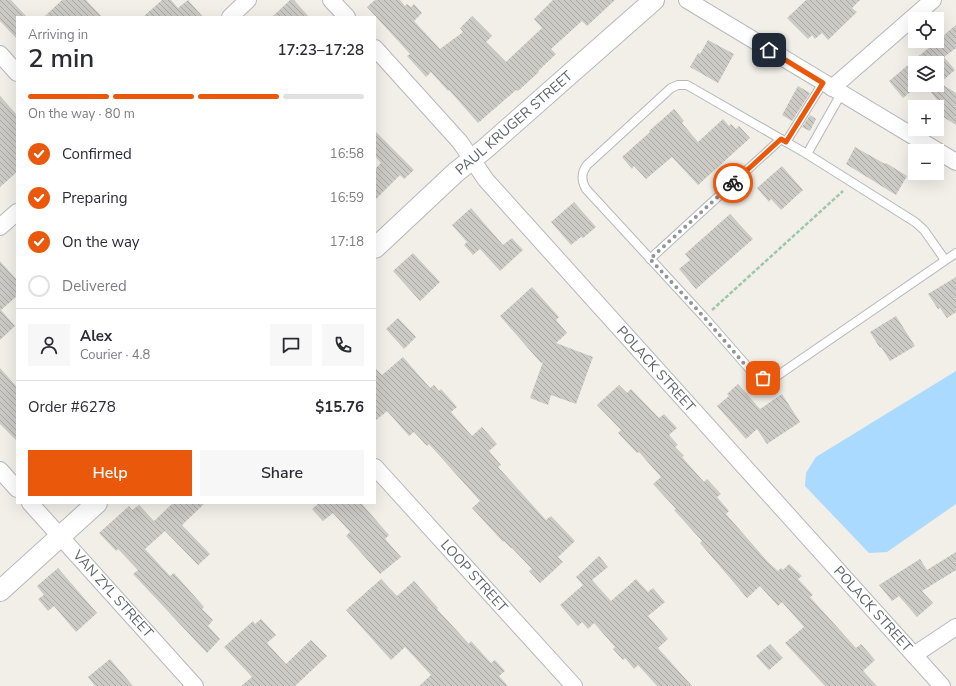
<!DOCTYPE html>
<html lang="en">
<head>
<meta charset="utf-8">
<style>
	:root { --surface:#fff; --page:#f7f7f7; --text:#2b2b33; --muted:#7c7c81; --line:#e1e1e2; --accent:#ea580c }
	body { margin:0; font-family:"Nunito Sans",sans-serif; background:var(--page); color:var(--text); height:100vh; display:flex; flex-direction:column; font-size:15px; white-space:nowrap }
	* { box-sizing:border-box; margin:0 }
	p { font-size:13px; color:var(--muted) }
	.icon { flex:none; width:22px; height:22px; fill:none; stroke:currentColor; stroke-width:2; stroke-linecap:round; stroke-linejoin:round }
	.map { position:relative; flex:1; overflow:hidden }
	.sheet { position:absolute; left:16px; top:16px; width:360px; height:488px; display:flex; flex-direction:column; background:var(--surface); border-radius:0px; box-shadow:0 4px 16px #0002 }
	.sheet>* { flex:none }
	.tools { position:absolute; left:908px; top:12px; display:grid; gap:8px }
	.tools a { display:grid; place-items:center; width:36px; height:36px; border-radius:0px; background:var(--surface); box-shadow:0 4px 16px #0002; font-size:20px }
	.pin { position:absolute; display:grid; place-items:center; width:34px; height:34px; color:#fff; margin:-17px; border-radius:8px; box-shadow:0 2px 6px #0006 }
	.courier { position:absolute; display:grid; place-items:center; width:40px; height:40px; margin:-20px; border:3px solid #ea580c; border-radius:50%; background:#fff; color:#222; box-shadow:0 1px 5px #0007 }
	.headline em { font-style:normal; font-weight:600 }
	.headline div { display:flex; flex-direction:column-reverse }
	.headline { display:flex; align-items:center; justify-content:space-between; height:68px; padding:0 12px }
	h1 { font-size:26px; font-weight:600; line-height:30px }
	.bar { display:grid; grid-template-columns:repeat(4,1fr); gap:6px 4px; align-content:center; height:48px; padding:0 12px }
	.bar i { height:5px; border-radius:3px; background:var(--line) }
	.bar .on { background:var(--accent) }
	.bar p { grid-column:span 4 }
	.line { display:flex; align-items:center; gap:10px; padding:0 12px; border-top:1px solid var(--line) }
	.line div { flex:1 }
	.round { display:grid; place-items:center; flex:none; width:42px; height:42px; border-radius:0px; background:var(--page) }
	ol { padding:0 12px; list-style:none }
	li { display:flex; align-items:center; gap:12px; height:44px }
	li p { margin-inline-start:auto }
	li .icon { padding:4px; border-radius:50%; background:var(--accent); color:#fff; stroke-width:4 }
	li:last-child { color:var(--muted) }
	li i { width:22px; height:22px; border:2px solid var(--line); border-radius:50% }
	.cta { display:flex; gap:8px; margin-top:auto; padding:8px 12px }
	.cta a { flex:1; height:46px; border-radius:0px; background:var(--accent); color:#fff; font-size:16px; font-weight:600; line-height:46px; text-align:center }
	.cta a+a { background:var(--page); color:var(--text) }
	.map>svg:first-child { display:block }
</style>
</head>
<body>
<div class="map">
<svg width="956" height="686" viewBox="0 0 956 686">
	<defs>
		<pattern id="building-back-hatch" width="6" height="6" patternUnits="userSpaceOnUse"><rect width="6" height="6" fill="#cccac5"/><path d="M-1 5l2 2M0 0l6 6M5-1l2 2" fill="none" stroke="#a9a8a4"/></pattern>
	</defs>
	<rect width="100%" height="100%" fill="#f1efe8"/>
	<!-- water -->
	<path fill="#aadaff" d="M956,371V504L887,552L869,553L805,486L806,473L816,457Z"/>
	<!-- building -->
	<g fill="url(#building-back-hatch)">
		<path d="M0,0H11L27,17H17V39L0,21Z"/>
		<path d="M62,0H86L102,17H44Z"/>
		<path d="M162,0H171L178,8L188,0L203,17H143Z"/>
		<path d="M290,0H294L309,17H272Z"/>
		<path d="M375,0H400L405,6L407,4L411,7L414,4L422,13L414,21L440,49L463,32L460,28L472,16L492,36L486,42L506,62L542,28L534,19L553,0H615L587,26L582,21L551,49L556,54L538,71L539,72L518,91L516,90L478,123L449,90L448,91L431,72L426,77L407,56L410,54L367,7Z"/>
		<path d="M806,0H860L852,8L857,12L828,40L822,33L815,39L812,35L808,39L787,18Z"/>
		<path d="M956,25V48L944,57L955,70L940,83L956,93V125L937,113V102L938,101L925,85H937V63H915V85H919L903,98L889,81Z"/>
		<path d="M708,40L734,54L718,83L690,67L698,53L700,54Z"/>
		<path d="M798,86L810,93L792,121L782,115Z"/>
		<path d="M0,96L17,115V172L0,187Z"/>
		<path d="M674,109L684,121L682,123L698,142L723,119L729,126L731,124L736,129L739,126L750,138L698,185L672,157L646,179L634,166L632,169L622,157L650,132L649,131Z"/>
		<path d="M810,115L816,119L810,131L802,127Z"/>
		<path d="M375,131L414,170L404,179L400,175L375,200V169L381,163L375,156Z"/>
		<path d="M855,147L885,164L886,163L907,176L896,195L846,164Z"/>
		<path d="M782,166L803,190L781,210L771,199L769,202L757,188Z"/>
		<path d="M574,202L596,227L583,238L581,237L571,245L551,222Z"/>
		<path d="M471,208L503,245L512,238L523,250L500,271L480,249L473,255L464,245L467,242L452,225Z"/>
		<path d="M730,214L753,239L696,289L679,269L690,260L685,254Z"/>
		<path d="M413,253L440,282L420,301L393,271Z"/>
		<path d="M0,261L17,280V296L1,310L15,326L0,340Z"/>
		<path d="M956,277V312L947,318L940,308L938,309L928,294Z"/>
		<path d="M532,287L559,317L556,320L567,333L556,343L593,357L576,404L551,395L548,405L530,398L543,362L541,363L500,316Z"/>
		<path d="M896,316L915,346L890,361L881,347L880,348L870,332Z"/>
		<path d="M398,318L416,337L404,349L386,329Z"/>
		<path d="M403,357L430,388L434,385L439,391L441,389L457,407L451,412L472,436L482,427L497,444L489,451L501,465L498,467L546,520L551,516L575,541L558,557L563,562L540,583L529,571L532,569L512,548H511L504,541L503,542L472,508L480,501L429,444L427,446L414,432L409,436L387,411L375,421V368L382,375Z"/>
		<path d="M0,368L17,387V441L0,424Z"/>
		<path d="M738,384L760,409L782,394L800,422L767,444L757,429L746,439L717,406L729,396L727,394Z"/>
		<path d="M619,385L627,393L631,389L659,418L664,414L677,428L669,435L678,445L675,447L684,456L682,457L704,482L707,479L721,494L717,497L729,511L726,514L768,562L778,571L781,568L783,570L789,564L802,576L798,579L813,595L810,597L856,648L861,644L875,660L863,671L877,686H825L785,643L804,627L782,602L778,606L760,586L747,598L700,543L702,541L674,510L676,509L653,484L661,477L639,452L637,453L618,433L621,430L597,405Z"/>
		<path d="M173,503H205L182,525L210,554L198,565L165,531L145,549L170,576L174,573L204,607L202,609L213,620L208,626L220,639L207,653L133,574L138,570L118,549L116,551L99,533L129,506L132,510L139,505L154,521Z"/>
		<path d="M319,503H361L389,535L385,539L401,557L380,574L346,536L350,532L333,513L323,521L312,509Z"/>
		<path d="M956,552V570L922,591L933,603L917,617L899,596L892,601L879,585L920,559L927,570Z"/>
		<path d="M599,556L608,567L592,580L611,601L636,579L648,592L653,588L665,602L648,616L668,639L658,648L692,686H657L638,665L634,669L625,658L623,660L613,649L615,647L594,623L588,629L582,622L578,626L560,605L583,585L576,577Z"/>
		<path d="M58,568L97,613L76,632L54,606L48,611L38,599L44,595L37,586Z"/>
		<path d="M381,579L397,596L414,581L438,608L437,609L469,644L471,641L491,663L495,660L505,671L499,676L508,686H419L431,675L405,647L391,660L346,610Z"/>
		<path d="M261,619L276,635L267,643L286,664L311,640L327,656L295,686H241L252,677L224,647L253,621L255,624Z"/>
		<path d="M770,644L783,658L769,670L756,656Z"/>
		<path d="M110,659L133,686H95L88,677Z"/>
	</g>
	<g fill="none" stroke-linecap="round" stroke-linejoin="round">
		<defs>
			<g id="service">
				<path d="M786,142L823,83"/>
				<path d="M807,154L841,94"/>
				<path d="M650,259L781,139"/>
				<path d="M945,260L924,230L915,222L807,154L687,85H678L671,88L587,165C581,173 581,180 586,189L704,317L753,373C761,379 768,379 777,376L956,253"/>
			</g>
			<g id="minor">
				<path d="M331,0L347,17"/>
				<path d="M687,0L956,162"/>
				<path d="M230,17L248,0"/>
				<path d="M375,48L460,142L486,180L942,686"/>
				<path d="M0,54L17,73"/>
				<path d="M832,88L933,0"/>
				<path d="M0,227L17,212"/>
				<path d="M375,467L574,686"/>
				<path d="M0,470L17,489"/>
				<path d="M30,503L195,686"/>
				<path d="M914,655L956,627"/>
			</g>
			<g id="tertiary">
				<path d="M375,248L455,173L486,148L654,0"/>
				<path d="M0,591L97,503"/>
			</g>
		</defs>
		<!-- service casing -->
		<use href="#service" stroke="#b5b8bc" stroke-width="10"/>
		<!-- minor casing -->
		<use href="#minor" stroke="#b5b8bc" stroke-width="18"/>
		<!-- tertiary casing -->
		<use href="#tertiary" stroke="#b5b8bc" stroke-width="22"/>
		<!-- path -->
		<path stroke="#9cc7a9" stroke-width="2.5" stroke-dasharray="4 2" stroke-linecap="butt" d="M712,310L843,191"/>
		<!-- service -->
		<use href="#service" stroke="#fff" stroke-width="8"/>
		<!-- minor -->
		<use href="#minor" stroke="#fff" stroke-width="16"/>
		<!-- tertiary -->
		<use href="#tertiary" stroke="#fff" stroke-width="20"/>
	</g>
	<g fill="none" stroke-linecap="round" stroke-linejoin="round">
		<!-- done -->
		<path stroke="#929495" stroke-width="4" stroke-dasharray="0 7.2" d="M733,183L650,259L704,317L753,374L757,377L763,378"/>
		<!-- route -->
		<path stroke="#ea580c" stroke-width="5" d="M733,183L781,139L786,142L823,83L769,50"/>
	</g>
	<g text-anchor="middle" dominant-baseline="central" stroke-width="3" stroke-linejoin="round" paint-order="stroke">
		<!-- street labels -->
		<g font-size="14" fill="#5f6368" stroke="#fff">
			<text transform="translate(514 123) rotate(-41)">PAUL KRUGER STREET</text>
			<text transform="translate(656 369) rotate(48)">POLACK STREET</text>
			<text transform="translate(474 576) rotate(48)">LOOP STREET</text>
			<text transform="translate(113 594) rotate(48)">VAN ZYL STREET</text>
			<text transform="translate(873 609) rotate(48)">POLACK STREET</text>
		</g>
	</g>
</svg>
<div class="tools">
<a><svg class="icon" aria-label="locate" viewBox="0 0 24 24"><circle cx="12" cy="12" r="6"/><path d="M12 2v4M12 18v4M2 12h4M18 12h4"/></svg></a>
<a><svg class="icon" aria-label="layers" viewBox="0 0 24 24"><path d="M12 4l9 5-9 5-9-5zM3 14l9 5 9-5"/></svg></a>
<a>+</a>
<a>−</a>
</div>
<div class="pin" style="left:763px;top:378px;background:#ea580c"><svg class="icon" aria-label="bag" viewBox="0 0 24 24"><path d="M5 8h14l-1 12H6zM9 8a3 3 0 0 1 6 0"/></svg></div>
<div class="pin" style="left:769px;top:50px;background:#1f2937"><svg class="icon" aria-label="home" viewBox="0 0 24 24"><path d="M3 11l9-7 9 7M6 9v11h12V9"/></svg></div>
<div class="courier" style="left:733px;top:183px"><svg class="icon" aria-label="bike" viewBox="0 0 24 24"><circle cx="6" cy="16" r="4"/><circle cx="18" cy="16" r="4"/><path d="M6 16l4-8h5l3 8M10 8l3 8H6M13 5h3"/></svg></div>
<section class="sheet">
<div class="headline"><div><h1>2 min</h1><p>Arriving in</p></div><em>17:23–17:28</em></div>
<div class="bar"><i class="on"></i><i class="on"></i><i class="on"></i><i></i><p>On the way · 80 m</p></div>
<ol>
<li><svg class="icon" aria-label="check" viewBox="0 0 24 24"><path d="M5 12l5 5 9-10"/></svg>Confirmed<p>16:58</p></li>
<li><svg class="icon" aria-label="check" viewBox="0 0 24 24"><path d="M5 12l5 5 9-10"/></svg>Preparing<p>16:59</p></li>
<li><svg class="icon" aria-label="check" viewBox="0 0 24 24"><path d="M5 12l5 5 9-10"/></svg>On the way<p>17:18</p></li>
<li><i></i>Delivered</li>
</ol>
<div class="line" style="height:72px"><a class="round"><svg class="icon" aria-label="person" viewBox="0 0 24 24"><circle cx="12" cy="8" r="4"/><path d="M4 21q1-7 8-7t8 7"/></svg></a><div><b>Alex</b><p>Courier · 4.8</p></div><a class="round"><svg class="icon" aria-label="chat" viewBox="0 0 24 24"><path d="M4 5h16v11H9l-5 4z"/></svg></a><a class="round"><svg class="icon" aria-label="phone" viewBox="0 0 24 24"><path d="M5 4h4l2 5-3 2q2 4 5 5l2-3 5 2v4C11 20 4 13 5 4z"/></svg></a></div>
<div class="line" style="height:52px"><div>Order #6278</div><b>$15.76</b></div>
<div class="cta"><a>Help</a><a>Share</a></div>
</section>
</div>
</body>
</html>
